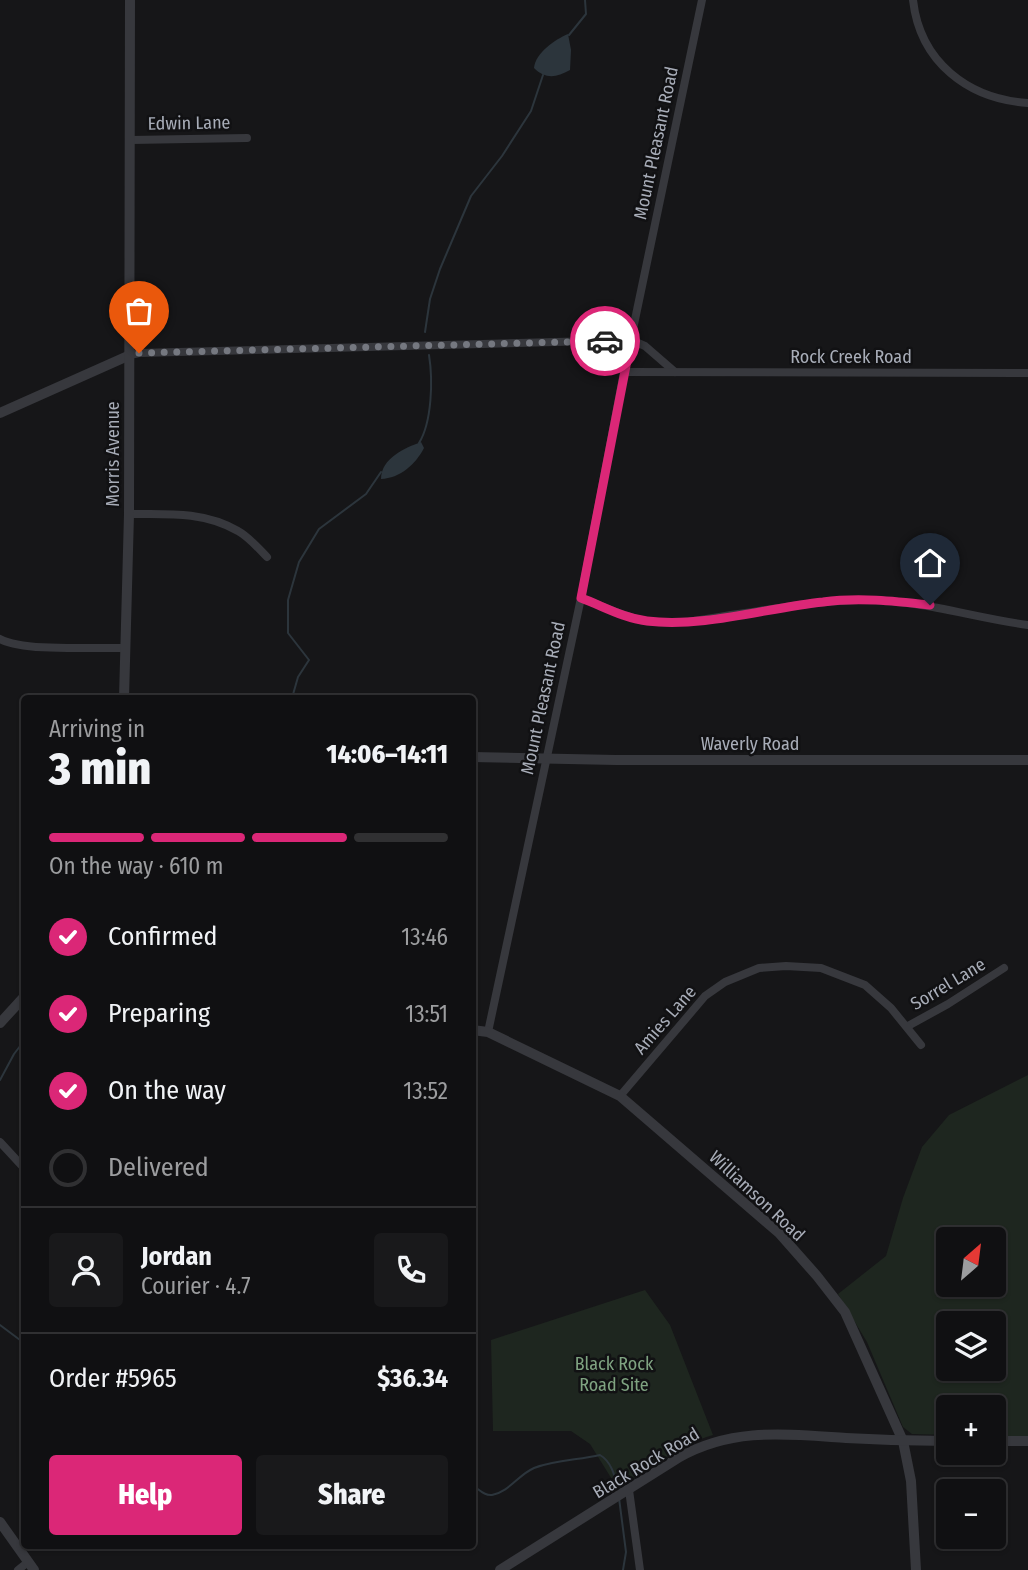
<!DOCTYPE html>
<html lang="en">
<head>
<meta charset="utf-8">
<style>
	:root { --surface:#101012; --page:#19191b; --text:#f1f3f6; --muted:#9c9d9f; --line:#303032; --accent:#db2777 }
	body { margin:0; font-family:"Fira Sans Condensed",sans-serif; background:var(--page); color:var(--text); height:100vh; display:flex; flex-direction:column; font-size:26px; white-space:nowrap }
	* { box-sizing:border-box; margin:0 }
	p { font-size:23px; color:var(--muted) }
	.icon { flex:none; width:38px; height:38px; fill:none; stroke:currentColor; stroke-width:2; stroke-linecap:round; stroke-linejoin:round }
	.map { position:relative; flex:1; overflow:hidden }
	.sheet { position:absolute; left:21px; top:695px; width:455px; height:854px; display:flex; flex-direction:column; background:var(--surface); border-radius:7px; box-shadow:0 2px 5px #0004,0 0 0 2px var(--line) }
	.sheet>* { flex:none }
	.needle { width:46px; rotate:28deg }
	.buttons { position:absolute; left:936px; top:1227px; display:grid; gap:14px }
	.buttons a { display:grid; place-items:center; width:70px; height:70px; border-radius:7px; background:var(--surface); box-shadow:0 2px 5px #0004,0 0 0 2px var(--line); font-size:35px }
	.pin { position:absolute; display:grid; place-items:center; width:60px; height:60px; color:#fff; margin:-72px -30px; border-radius:50% 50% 50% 0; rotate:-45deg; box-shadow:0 0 7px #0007 }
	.pin .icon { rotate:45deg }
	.courier { position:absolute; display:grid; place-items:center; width:70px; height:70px; margin:-35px; border:5px solid #db2777; border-radius:50%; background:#fff; color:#222; box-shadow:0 2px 9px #0007 }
	.summary em { font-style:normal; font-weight:800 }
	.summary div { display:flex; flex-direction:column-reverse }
	.summary { display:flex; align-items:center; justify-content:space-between; height:119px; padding:0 28px }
	h1 { font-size:46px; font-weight:800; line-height:52px }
	.bar { display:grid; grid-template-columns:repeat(4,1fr); gap:10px 7px; align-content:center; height:84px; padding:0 28px }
	.bar i { height:9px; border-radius:5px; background:var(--line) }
	.bar .selected { background:var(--accent) }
	.bar p { grid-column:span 4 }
	.line { display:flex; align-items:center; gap:18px; padding:0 28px; border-top:2px solid var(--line) }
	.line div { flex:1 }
	.round { display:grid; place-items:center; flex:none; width:74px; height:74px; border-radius:7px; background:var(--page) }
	ol { padding:0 28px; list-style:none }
	li { display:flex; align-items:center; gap:21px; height:77px }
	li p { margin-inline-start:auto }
	li .icon { padding:7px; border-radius:50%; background:var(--accent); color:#fff; stroke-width:4 }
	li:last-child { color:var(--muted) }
	li i { width:38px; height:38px; border:4px solid var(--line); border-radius:50% }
	.button { display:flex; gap:14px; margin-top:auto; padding:14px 28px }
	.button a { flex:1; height:80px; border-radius:7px; background:var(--accent); color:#fff; font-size:28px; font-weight:800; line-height:80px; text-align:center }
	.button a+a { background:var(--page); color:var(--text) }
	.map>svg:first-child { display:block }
</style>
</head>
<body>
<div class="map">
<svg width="1028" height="1570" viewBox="0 0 1028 1570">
	<rect width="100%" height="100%" fill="#161618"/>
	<!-- green -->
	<g fill="#1e261f" fill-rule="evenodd">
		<path d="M1028,1075V1436H994V1407H948V1435L912,1434L903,1427L867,1342L838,1294L886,1256L903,1198L922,1147L949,1115ZM948,1239H994V1284H948ZM948,1323H994V1368H948Z"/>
		<path d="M645,1290L670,1325L713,1435C679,1444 648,1471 618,1489L590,1444L571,1431H493L491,1340Z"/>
	</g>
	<!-- water -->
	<g fill="#2c353c">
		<path d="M568,34L571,50L570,70C556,78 545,79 534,68C535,53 556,39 568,34Z"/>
		<path d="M421,442L424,448C415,465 400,478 381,479C381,458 405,448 421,442Z"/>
	</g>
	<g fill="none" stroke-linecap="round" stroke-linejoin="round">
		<!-- stream -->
		<g stroke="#2c353c" stroke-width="2">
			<path d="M569,35L586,14L585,0"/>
			<path d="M425,332L430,299L440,269L471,196L502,156L531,111L543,75"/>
			<path d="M419,443C432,422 433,380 429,355"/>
			<path d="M292,698L298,677L309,660L288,633V600L299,562L319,529L366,494L381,472"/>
			<path d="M0,1080L14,1054L24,1041"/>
			<path d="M0,1325L24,1343"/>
			<path d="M472,1485C479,1489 484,1496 492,1495C509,1492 518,1475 534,1468C555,1460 579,1460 600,1455C612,1462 615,1477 618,1489"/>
			<path d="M619,1498L626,1552L623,1570"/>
		</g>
		<!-- minor -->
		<g stroke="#37383d" stroke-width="8">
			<path d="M913,0C920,62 968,99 1028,103"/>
			<path d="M131,140L247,138"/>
			<path d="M130,355L139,353L631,340L645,346L675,372"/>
			<path d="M624,372L1028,373"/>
			<path d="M129,514C166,514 204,511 238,531C249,537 258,548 267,557"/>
			<path d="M581,598C603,606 623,617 646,621C675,625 703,620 731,615C774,609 816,601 859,600C920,599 969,617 1028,625"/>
			<path d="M0,639C25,652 94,647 125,648"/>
			<path d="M908,1026L948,1004L1004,968"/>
			<path d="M488,1032L581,598L624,372L702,0"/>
			<path d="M620,1096L705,996L725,982L759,968L786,966L821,968L865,985L891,1008L921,1045"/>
			<path d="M0,1142L24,1168"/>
			<path d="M24,1245V1244"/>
			<path d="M629,1490L640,1570"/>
			<path d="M18,1570L28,1562"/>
		</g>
		<!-- tertiary -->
		<g stroke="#37383d" stroke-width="10">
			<path d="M0,413L130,355"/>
			<path d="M124,698L129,514L130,0"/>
			<path d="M472,757L616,760H1028"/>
			<path d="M0,1023L24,997"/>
			<path d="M472,1030L488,1032L620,1096L779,1233L817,1276L845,1312L903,1441L911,1481L916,1570"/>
			<path d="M994,1441H1028"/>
			<path d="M0,1522L34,1570"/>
			<path d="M500,1570L678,1458C732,1427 786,1434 846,1438C880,1440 914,1441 948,1441"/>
		</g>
	</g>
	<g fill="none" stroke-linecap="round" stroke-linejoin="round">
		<!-- done -->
		<path stroke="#757880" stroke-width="7" stroke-dasharray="0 12.6" d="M139,353L605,341"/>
		<!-- route -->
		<path stroke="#db2777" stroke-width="9" d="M605,341L631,340L581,598C603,606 623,618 647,621C703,628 766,608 823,602C858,597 894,601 930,605"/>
	</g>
	<g text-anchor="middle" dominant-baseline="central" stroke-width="5" stroke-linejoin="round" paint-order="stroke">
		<!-- street labels -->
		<g font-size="18" fill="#a8adb8" stroke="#111113">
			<text transform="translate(189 123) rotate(-1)">Edwin Lane</text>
			<text transform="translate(656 143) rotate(-78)">Mount Pleasant Road</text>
			<text x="851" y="357">Rock Creek Road</text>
			<text transform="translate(113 454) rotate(-90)">Morris Avenue</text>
			<text transform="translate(543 698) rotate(-78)">Mount Pleasant Road</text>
			<text x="750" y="744">Waverly Road</text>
			<text transform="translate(948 984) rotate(-31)">Sorrel Lane</text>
			<text transform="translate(665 1020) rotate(-49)">Amies Lane</text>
			<text transform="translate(757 1196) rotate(43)">Williamson Road</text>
			<text transform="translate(646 1463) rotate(-31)">Black Rock Road</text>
		</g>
		<!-- park labels -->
		<g font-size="18" fill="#7fa381" stroke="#111113">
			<text x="614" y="1364">Black Rock<tspan x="614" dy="21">Road Site</tspan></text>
		</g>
	</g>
</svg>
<div class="buttons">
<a><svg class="needle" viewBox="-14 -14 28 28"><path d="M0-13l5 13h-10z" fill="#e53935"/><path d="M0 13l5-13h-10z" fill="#9c9d9f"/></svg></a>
<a><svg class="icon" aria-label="layers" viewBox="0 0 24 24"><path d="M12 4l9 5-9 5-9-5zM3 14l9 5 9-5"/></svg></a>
<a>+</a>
<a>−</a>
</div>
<div class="pin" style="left:139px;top:353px;background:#ea580c"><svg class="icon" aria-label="bag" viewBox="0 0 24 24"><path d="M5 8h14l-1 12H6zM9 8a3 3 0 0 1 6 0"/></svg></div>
<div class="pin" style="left:930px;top:605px;background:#1f2937"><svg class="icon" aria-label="home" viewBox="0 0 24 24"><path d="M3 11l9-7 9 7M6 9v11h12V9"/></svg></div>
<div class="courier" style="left:605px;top:341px"><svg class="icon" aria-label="car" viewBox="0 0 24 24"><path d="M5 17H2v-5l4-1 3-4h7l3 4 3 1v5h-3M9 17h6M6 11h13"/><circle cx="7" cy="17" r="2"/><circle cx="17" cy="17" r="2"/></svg></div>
<section class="sheet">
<div class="summary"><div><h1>3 min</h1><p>Arriving in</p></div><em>14:06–14:11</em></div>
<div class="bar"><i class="selected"></i><i class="selected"></i><i class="selected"></i><i></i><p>On the way · 610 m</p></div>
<ol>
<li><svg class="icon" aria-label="check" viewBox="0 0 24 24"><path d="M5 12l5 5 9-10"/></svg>Confirmed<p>13:46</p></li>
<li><svg class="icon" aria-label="check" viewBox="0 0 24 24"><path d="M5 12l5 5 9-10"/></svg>Preparing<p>13:51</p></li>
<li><svg class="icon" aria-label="check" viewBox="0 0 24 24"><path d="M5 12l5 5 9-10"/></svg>On the way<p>13:52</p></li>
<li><i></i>Delivered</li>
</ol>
<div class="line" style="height:126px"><a class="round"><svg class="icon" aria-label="person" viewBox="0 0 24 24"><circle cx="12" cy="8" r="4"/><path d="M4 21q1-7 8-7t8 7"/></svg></a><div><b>Jordan</b><p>Courier · 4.7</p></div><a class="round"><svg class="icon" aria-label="phone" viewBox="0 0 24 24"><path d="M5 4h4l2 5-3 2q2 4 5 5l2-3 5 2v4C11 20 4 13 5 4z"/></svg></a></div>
<div class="line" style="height:91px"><div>Order #5965</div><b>$36.34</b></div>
<div class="button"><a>Help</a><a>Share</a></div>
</section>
</div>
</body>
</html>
